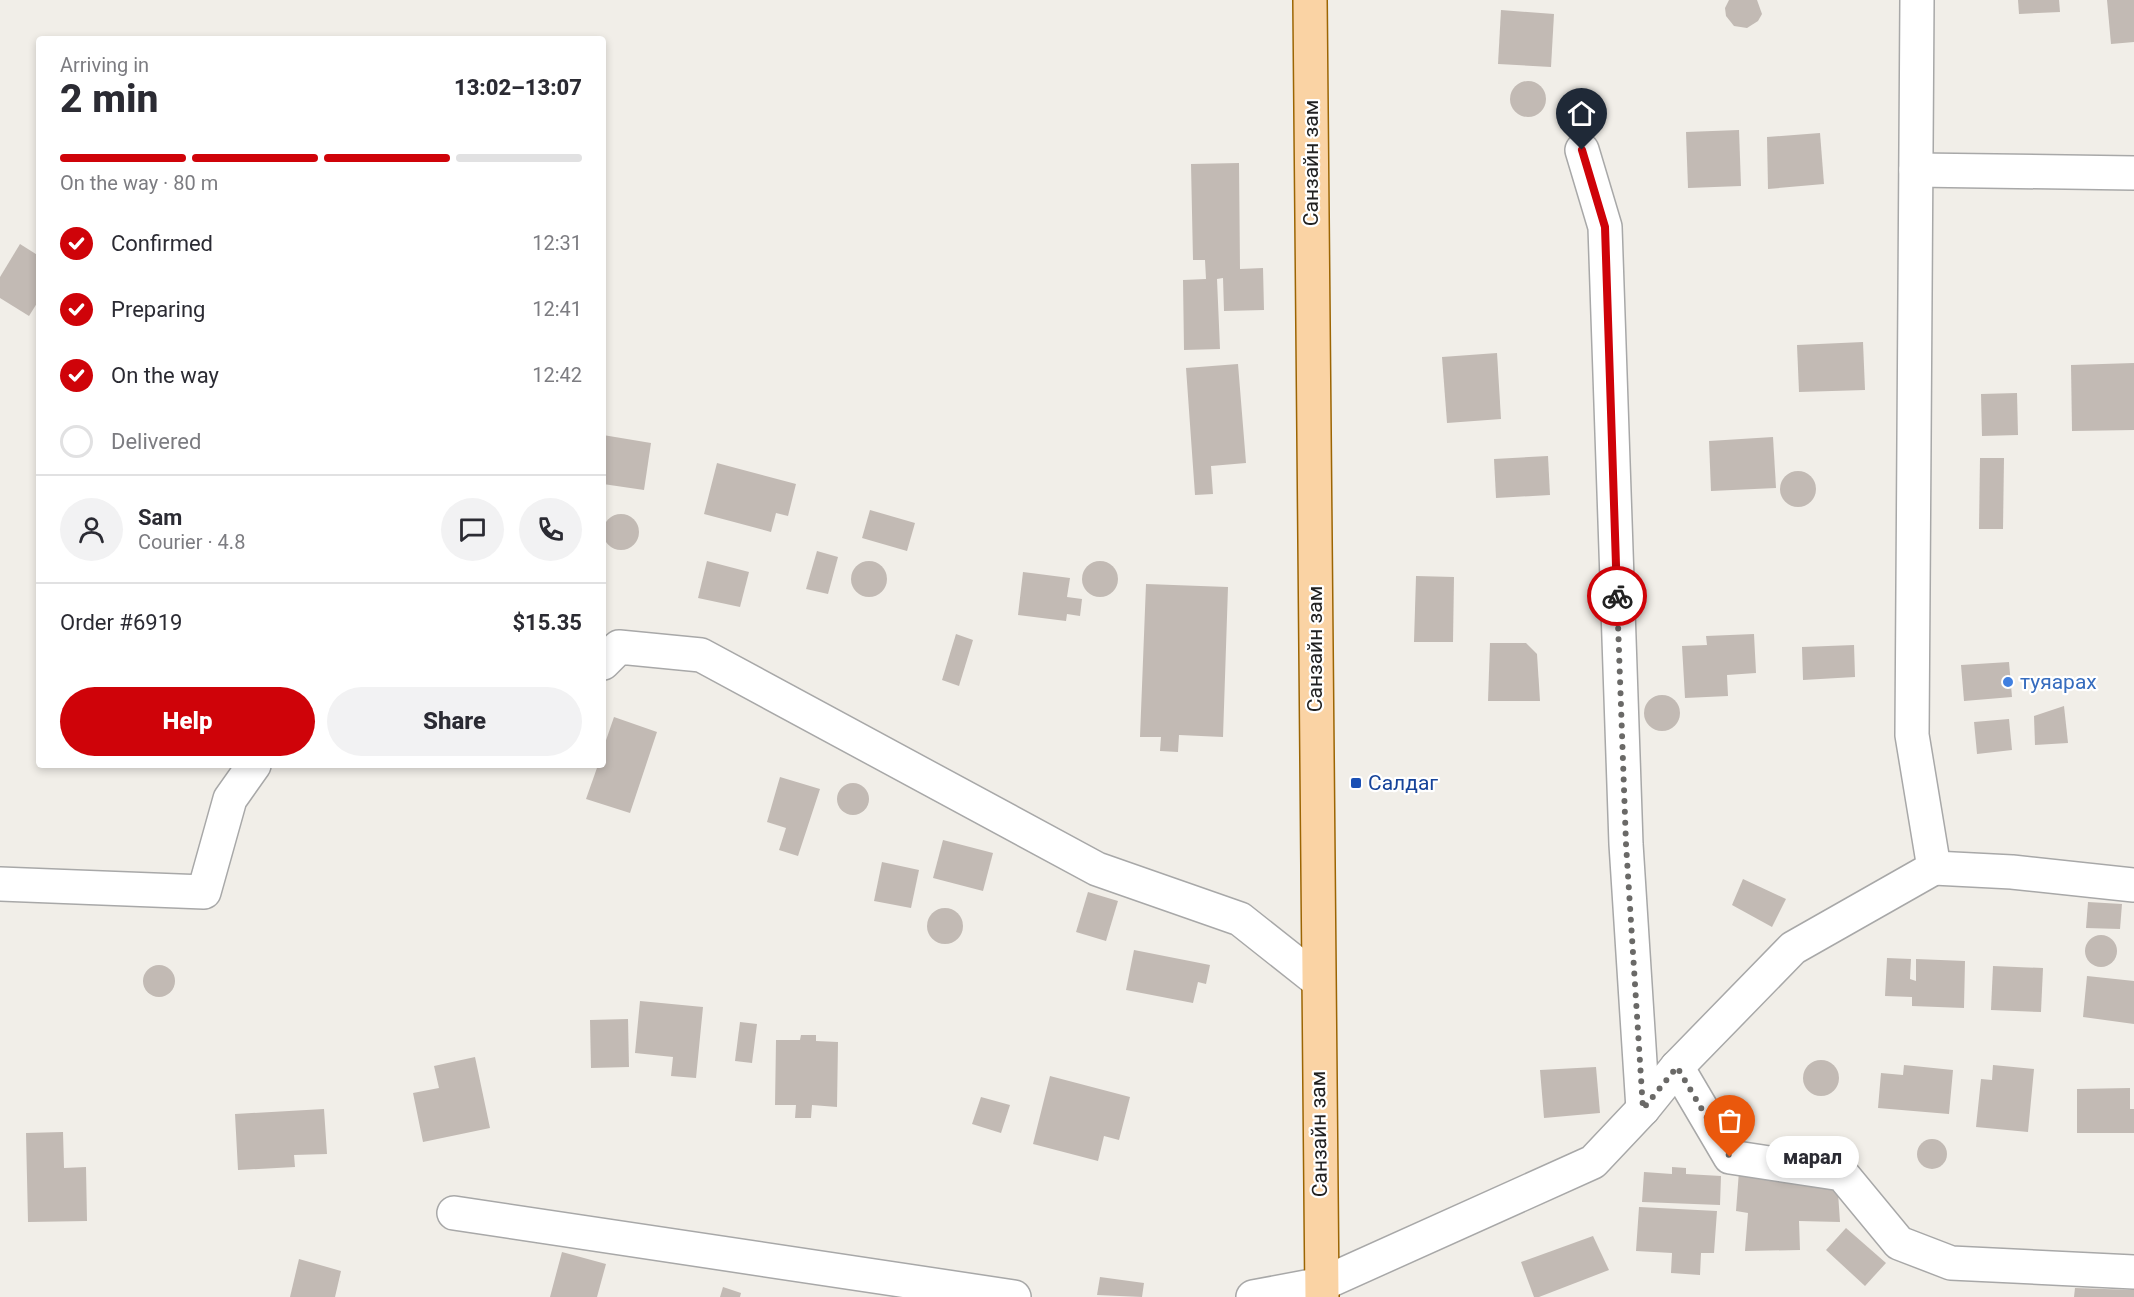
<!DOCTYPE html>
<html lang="en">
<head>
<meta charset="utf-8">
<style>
	:root { --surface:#fff; --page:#f2f2f3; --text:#2b2b33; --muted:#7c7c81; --line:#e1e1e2; --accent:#cf0309 }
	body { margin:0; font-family:Roboto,sans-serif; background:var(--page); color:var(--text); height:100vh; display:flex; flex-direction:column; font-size:22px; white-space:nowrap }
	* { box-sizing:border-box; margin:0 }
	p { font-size:20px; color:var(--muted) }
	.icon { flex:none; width:33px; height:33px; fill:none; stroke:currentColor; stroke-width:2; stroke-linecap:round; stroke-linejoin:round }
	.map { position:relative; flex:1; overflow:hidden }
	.sheet { position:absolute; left:36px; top:36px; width:570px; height:732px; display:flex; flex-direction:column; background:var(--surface); border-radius:6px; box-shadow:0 3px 9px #0003 }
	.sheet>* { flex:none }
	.pin { position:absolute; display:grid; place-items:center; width:51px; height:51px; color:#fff; margin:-62px -26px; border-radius:50% 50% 50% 0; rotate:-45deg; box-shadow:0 0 6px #0007 }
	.pin .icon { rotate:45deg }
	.courier { position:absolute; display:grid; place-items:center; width:60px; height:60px; margin:-30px; border:4px solid #cf0309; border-radius:50%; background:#fff; color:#222; box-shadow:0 2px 8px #0007 }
	.bubble { position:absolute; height:42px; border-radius:21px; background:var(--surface); box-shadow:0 3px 9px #0003; font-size:20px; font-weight:800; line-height:42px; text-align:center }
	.summary em { font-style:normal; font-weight:800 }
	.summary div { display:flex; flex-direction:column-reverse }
	.summary { display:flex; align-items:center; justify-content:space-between; height:102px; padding:0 24px }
	h1 { font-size:39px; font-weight:800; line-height:45px }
	.bar { display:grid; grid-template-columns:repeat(4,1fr); gap:9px 6px; align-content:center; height:72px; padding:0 24px }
	.bar i { height:8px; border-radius:4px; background:var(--line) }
	.bar .current { background:var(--accent) }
	.bar p { grid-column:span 4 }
	.line { display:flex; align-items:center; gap:15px; padding:0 24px; border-top:2px solid var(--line) }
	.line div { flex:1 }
	.round { display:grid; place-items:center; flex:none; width:63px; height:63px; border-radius:32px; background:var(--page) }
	ol { padding:0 24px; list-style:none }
	li { display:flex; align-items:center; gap:18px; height:66px }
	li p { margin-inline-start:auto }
	li .icon { padding:6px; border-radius:50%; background:var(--accent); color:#fff; stroke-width:4 }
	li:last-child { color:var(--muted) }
	li i { width:33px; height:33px; border:3px solid var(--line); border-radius:50% }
	.cta { display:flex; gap:12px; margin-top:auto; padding:12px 24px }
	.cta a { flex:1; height:69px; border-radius:36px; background:var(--accent); color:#fff; font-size:24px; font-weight:800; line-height:69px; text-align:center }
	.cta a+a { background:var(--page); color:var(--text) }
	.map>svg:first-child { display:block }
</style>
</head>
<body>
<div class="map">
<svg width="2134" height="1297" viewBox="0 0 2134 1297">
	<rect width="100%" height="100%" fill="#f1eee8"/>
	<!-- building -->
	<g fill="#c2bab4">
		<path d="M1729,0H1757L1762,14L1758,21L1747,28L1734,26L1726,16L1725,8Z"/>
		<path d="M2018,0H2059L2060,12L2019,14Z"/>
		<path d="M2107,0H2134V42L2111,44Z"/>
		<path d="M1501,10L1554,14L1551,67L1498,64Z"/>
		<circle cx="1528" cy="99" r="18"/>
		<path d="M1739,130L1741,186L1688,188L1686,132Z"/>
		<path d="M1820,133L1824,184L1768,189L1767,137Z"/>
		<path d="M1239,163L1240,269L1263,268L1264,310L1224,311L1223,278L1217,279L1220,349L1184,350L1183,280L1206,279L1205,260H1193L1191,164Z"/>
		<path d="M20,244L39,256V300L29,316L0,298V277Z"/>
		<path d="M1863,342L1865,390L1799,392L1797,345Z"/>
		<path d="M1497,353L1501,419L1447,423L1442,357Z"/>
		<path d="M2134,363V430L2072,431L2071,365Z"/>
		<path d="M1238,364L1246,463L1211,466L1213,494L1195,495L1186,368Z"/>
		<path d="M2017,393L2018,435L1982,436L1981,394Z"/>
		<path d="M603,435L651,443L644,490L603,484Z"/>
		<path d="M1773,437L1776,488L1711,491L1709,441Z"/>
		<path d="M1548,456L1550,495L1496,498L1494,459Z"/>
		<path d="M1980,458H2004L2003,529H1979Z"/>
		<path d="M717,463L796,484L788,516L776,513L771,532L704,514Z"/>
		<circle cx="1798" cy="489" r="18"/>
		<path d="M870,510L915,523L907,551L862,538Z"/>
		<circle cx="621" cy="532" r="18"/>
		<path d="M817,551L838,557L828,594L806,589Z"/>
		<path d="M707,561L749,572L740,607L698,598Z"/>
		<circle cx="1100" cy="579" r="18"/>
		<circle cx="869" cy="579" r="18"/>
		<path d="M1023,572L1070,578L1067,597L1082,599L1080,616L1067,614L1066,621L1018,615Z"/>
		<path d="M1416,576L1454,577L1453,642H1414Z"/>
		<path d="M1146,584L1228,587L1223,737L1179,735L1178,752L1160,751L1161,737H1140Z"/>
		<path d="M956,634L973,640L959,686L942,680Z"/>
		<path d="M1754,634L1756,673L1727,675L1728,696L1685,698L1682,646L1707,645L1706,636Z"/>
		<path d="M1490,643H1526L1537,654L1540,701H1488Z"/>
		<path d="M1854,645L1855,677L1803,680L1802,647Z"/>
		<path d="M2009,662L2012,697L1964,701L1961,665Z"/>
		<circle cx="1662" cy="713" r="18"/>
		<path d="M2064,706L2068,743L2035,745L2034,716Z"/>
		<path d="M614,717L657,732L630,813L586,799L598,765H603V749Z"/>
		<path d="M2009,719L2012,750L1977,754L1974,722Z"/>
		<path d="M780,777L820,789L798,856L779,850L786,828L767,822Z"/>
		<circle cx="853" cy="799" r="16"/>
		<path d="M943,840L993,853L983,891L933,878Z"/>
		<path d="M882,862L919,870L911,908L874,901Z"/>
		<path d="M1743,879L1786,899L1772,927L1732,905Z"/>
		<path d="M1088,892L1118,901L1106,941L1076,932Z"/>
		<path d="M2088,902L2122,904L2120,929L2086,928Z"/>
		<circle cx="945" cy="926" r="18"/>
		<circle cx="2101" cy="951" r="16"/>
		<path d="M1134,950L1210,965L1206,984L1198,982L1193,1003L1126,990Z"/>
		<path d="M1887,958L1911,959L1910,979L1916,981V959L1965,961L1964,1008L1912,1006V997L1885,996Z"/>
		<circle cx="159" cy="981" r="16"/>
		<path d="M1993,966L2043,968L2041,1012L1991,1010Z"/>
		<path d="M2087,976L2134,981V1024L2083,1017Z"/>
		<path d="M640,1001L703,1007L696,1078L671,1076L673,1057L635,1053Z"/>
		<path d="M628,1019L629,1067L591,1068L590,1020Z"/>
		<path d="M740,1022L757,1024L752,1063L735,1061Z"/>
		<path d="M801,1035H816V1041L838,1042L837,1107L812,1105L811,1118H795L796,1105H775L776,1040H800Z"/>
		<path d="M475,1057L490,1128L423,1142L413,1093L439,1088L434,1066Z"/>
		<circle cx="1821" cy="1078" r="18"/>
		<path d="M1904,1065L1953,1070L1949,1114L1878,1108L1881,1073L1903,1075Z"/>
		<path d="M1993,1065L2034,1069L2028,1132L1976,1127L1981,1079L1992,1080Z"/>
		<path d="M1596,1067L1600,1113L1544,1118L1540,1070Z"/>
		<path d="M1050,1076L1130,1097L1119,1140L1104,1136L1098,1161L1033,1144Z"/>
		<path d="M2130,1088V1109H2134V1133H2077V1089Z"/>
		<path d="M981,1097L1010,1105L1001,1133L972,1124Z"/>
		<path d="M324,1109L327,1154L294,1155L295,1167L238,1170L235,1114Z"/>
		<path d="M63,1132L64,1168L86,1167L87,1221L28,1222L26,1133Z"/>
		<circle cx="1932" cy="1154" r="15"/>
		<path d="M1672,1167L1686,1168V1174L1721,1176L1720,1205L1642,1202L1644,1172L1672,1174Z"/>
		<path d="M1739,1171L1837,1178L1840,1222L1799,1221L1800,1250L1745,1251L1748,1213L1736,1211Z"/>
		<path d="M1639,1207L1717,1211L1714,1253H1701L1700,1275L1671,1273L1672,1253L1636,1251Z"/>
		<path d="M1846,1228L1886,1263L1865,1286L1826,1250Z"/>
		<path d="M1593,1236L1609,1270L1539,1297H1534L1521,1262Z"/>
		<path d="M562,1252L606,1264L597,1297H550Z"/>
		<path d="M299,1259L341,1271L335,1297H290Z"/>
		<path d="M1100,1277L1144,1283L1142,1297L1097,1295Z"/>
		<path d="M723,1287L741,1293L740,1297H720Z"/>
		<path d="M2075,1288L2134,1290V1297H2074Z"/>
	</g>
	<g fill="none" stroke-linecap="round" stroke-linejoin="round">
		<defs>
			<g id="minor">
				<path d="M1582,150L1605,227L1626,844L1643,1109"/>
				<path d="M1916,170L2134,173"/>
				<path d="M603,663L619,647L701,655L1097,869L1240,919L1317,980"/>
				<path d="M1934,868L2012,872L2134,885"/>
				<path d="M0,884L204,892L230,799L254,765"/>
				<path d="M1677,1067L1730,1157L1842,1174L1899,1243L1951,1263L2134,1272"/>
				<path d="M454,1213L1014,1297"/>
				<path d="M1253,1297L1322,1284L1593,1162L1643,1109L1677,1067L1793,948L1934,868L1912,735L1917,0"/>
			</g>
			<path id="major" d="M1310,0L1322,1297"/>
		</defs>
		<!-- minor casing -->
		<use href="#minor" stroke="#a8a8a8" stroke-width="36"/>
		<!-- major casing -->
		<use href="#major" stroke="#9c6503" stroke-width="36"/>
		<!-- minor -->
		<use href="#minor" stroke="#fff" stroke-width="33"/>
		<!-- major -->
		<use href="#major" stroke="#fad3a4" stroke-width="33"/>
	</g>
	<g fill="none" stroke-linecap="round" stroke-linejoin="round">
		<!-- done -->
		<path stroke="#6a6967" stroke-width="6" stroke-dasharray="0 10.8" d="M1617,596L1626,844L1643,1109L1677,1067L1730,1157"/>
		<!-- route -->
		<path stroke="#cf0309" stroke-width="8" d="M1582,150L1605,227L1617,596"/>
	</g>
	<!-- markers -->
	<circle fill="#3f7fe0" stroke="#fff" stroke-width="2" cx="2008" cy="682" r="6"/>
	<rect fill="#1a4fb4" stroke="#fff" stroke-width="2" x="1350" y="777" width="12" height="12" rx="3"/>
	<g text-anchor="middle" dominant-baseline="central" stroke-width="4.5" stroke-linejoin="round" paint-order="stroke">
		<!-- street labels -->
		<g font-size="21" fill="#212121" stroke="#fff">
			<text transform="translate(1311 163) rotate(-90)">Санзайн зам</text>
			<text transform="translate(1315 649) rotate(-90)">Санзайн зам</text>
			<text transform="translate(1319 1134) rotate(-91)">Санзайн зам</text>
		</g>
		<!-- shop labels -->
		<g font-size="21" fill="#366cbe" stroke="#fff" text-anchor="start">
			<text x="2020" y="682">туяарах</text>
		</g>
		<!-- transit labels -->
		<g font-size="21" fill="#164399" stroke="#fff" text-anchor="start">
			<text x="1368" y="783">Салдаг</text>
		</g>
	</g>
</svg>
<div class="pin" style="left:1730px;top:1157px;background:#ea580c"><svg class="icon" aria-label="bag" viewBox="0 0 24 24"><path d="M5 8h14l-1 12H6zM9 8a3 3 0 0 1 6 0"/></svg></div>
<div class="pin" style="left:1582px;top:150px;background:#1f2937"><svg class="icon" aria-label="home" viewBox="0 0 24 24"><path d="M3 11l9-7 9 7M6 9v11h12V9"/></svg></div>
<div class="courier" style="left:1617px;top:596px"><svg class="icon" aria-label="bike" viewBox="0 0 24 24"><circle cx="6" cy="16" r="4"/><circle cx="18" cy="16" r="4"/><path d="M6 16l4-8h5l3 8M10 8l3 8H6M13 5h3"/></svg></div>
<div class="bubble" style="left:1766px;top:1136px;width:93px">марал</div>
<section class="sheet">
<div class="summary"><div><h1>2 min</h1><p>Arriving in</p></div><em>13:02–13:07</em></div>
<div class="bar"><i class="current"></i><i class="current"></i><i class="current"></i><i></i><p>On the way · 80 m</p></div>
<ol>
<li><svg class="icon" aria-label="check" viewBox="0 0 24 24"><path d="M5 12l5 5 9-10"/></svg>Confirmed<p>12:31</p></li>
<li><svg class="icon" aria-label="check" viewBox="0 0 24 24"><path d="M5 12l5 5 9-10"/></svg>Preparing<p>12:41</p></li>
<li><svg class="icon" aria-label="check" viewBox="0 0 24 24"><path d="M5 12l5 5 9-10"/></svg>On the way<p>12:42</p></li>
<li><i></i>Delivered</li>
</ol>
<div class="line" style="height:108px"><a class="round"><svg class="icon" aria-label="person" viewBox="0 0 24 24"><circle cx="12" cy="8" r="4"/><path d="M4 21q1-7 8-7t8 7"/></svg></a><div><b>Sam</b><p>Courier · 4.8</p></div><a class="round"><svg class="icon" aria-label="chat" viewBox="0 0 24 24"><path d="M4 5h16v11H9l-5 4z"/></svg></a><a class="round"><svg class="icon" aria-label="phone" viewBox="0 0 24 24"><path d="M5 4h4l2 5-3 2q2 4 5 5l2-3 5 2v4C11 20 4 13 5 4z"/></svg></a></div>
<div class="line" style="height:78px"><div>Order #6919</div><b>$15.35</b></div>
<div class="cta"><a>Help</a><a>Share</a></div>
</section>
</div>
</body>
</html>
